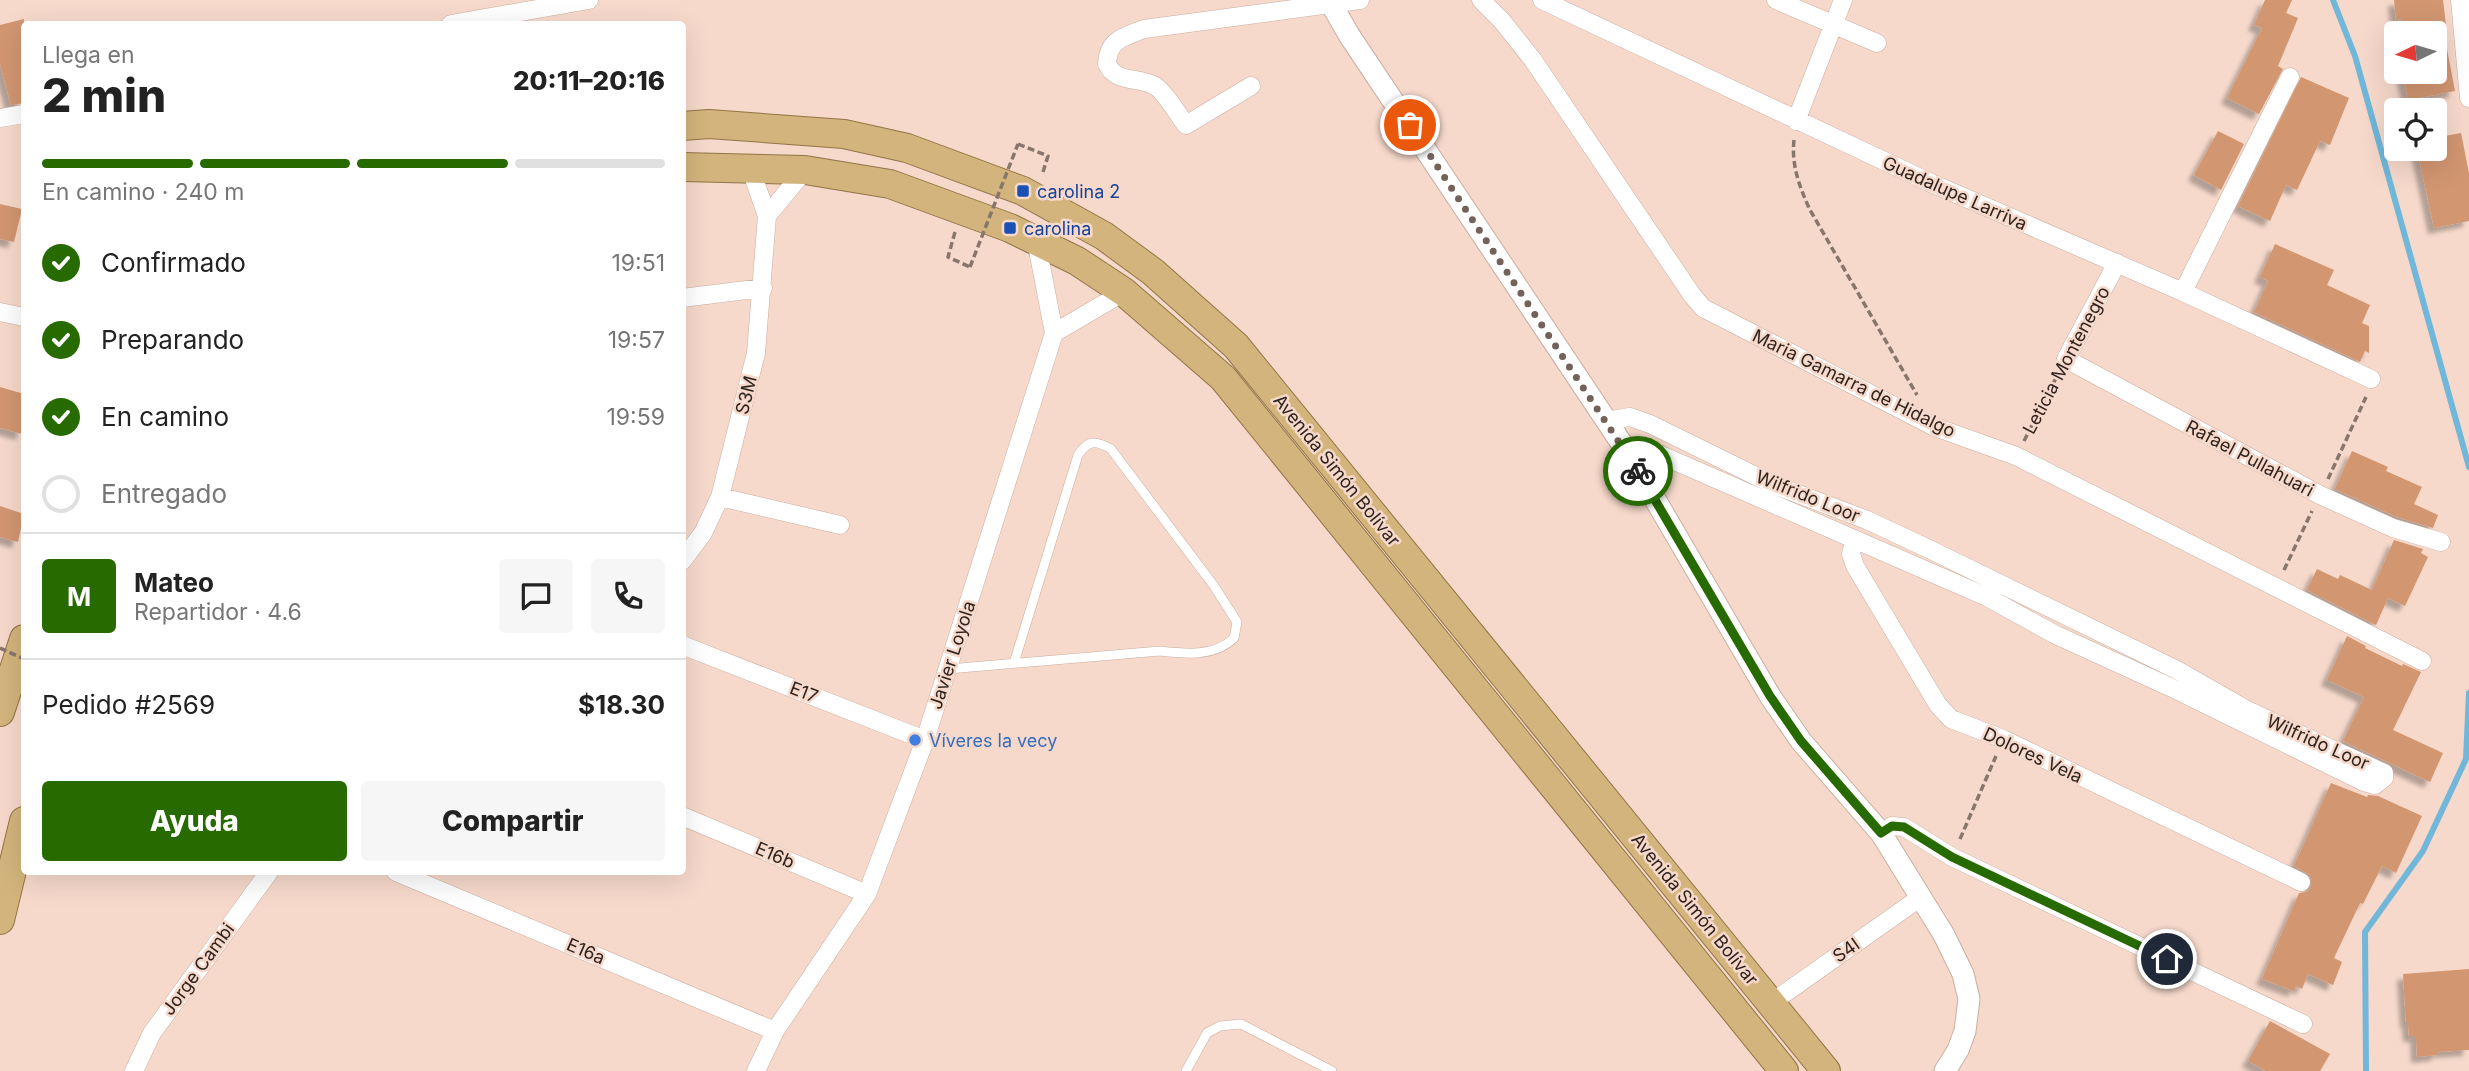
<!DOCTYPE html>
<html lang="es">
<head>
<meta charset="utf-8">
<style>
  :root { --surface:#fff; --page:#f6f6f6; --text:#222; --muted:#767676; --line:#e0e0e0; --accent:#276a00 }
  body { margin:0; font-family:Inter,sans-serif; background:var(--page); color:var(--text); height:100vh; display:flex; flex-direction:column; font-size:26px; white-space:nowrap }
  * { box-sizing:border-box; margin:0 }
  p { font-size:23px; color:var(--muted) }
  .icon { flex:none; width:38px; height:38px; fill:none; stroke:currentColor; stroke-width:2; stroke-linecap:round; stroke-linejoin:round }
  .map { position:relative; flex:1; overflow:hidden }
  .details { position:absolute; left:21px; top:21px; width:665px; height:854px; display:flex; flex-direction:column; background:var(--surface); border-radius:7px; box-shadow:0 7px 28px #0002 }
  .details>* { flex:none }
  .needle { width:46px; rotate:265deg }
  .controls { position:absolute; left:2384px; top:21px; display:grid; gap:14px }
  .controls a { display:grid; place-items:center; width:63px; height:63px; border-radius:7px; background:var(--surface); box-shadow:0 7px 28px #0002; font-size:35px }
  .pin { position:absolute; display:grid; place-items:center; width:60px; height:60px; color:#fff; margin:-30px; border:4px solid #fff; border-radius:50%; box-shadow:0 2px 7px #0007 }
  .courier { position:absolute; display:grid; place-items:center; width:70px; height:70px; margin:-35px; border:5px solid #276a00; border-radius:50%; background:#fff; color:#222; box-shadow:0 2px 9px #0007 }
  .overview em { font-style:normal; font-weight:800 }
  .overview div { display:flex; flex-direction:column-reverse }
  .overview { display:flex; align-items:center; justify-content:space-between; height:119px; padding:0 21px }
  h1 { font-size:46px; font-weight:800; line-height:52px }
  .bar { display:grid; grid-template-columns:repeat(4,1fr); gap:10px 7px; align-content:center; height:84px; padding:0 21px }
  .bar i { height:9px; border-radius:5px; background:var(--line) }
  .bar .current { background:var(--accent) }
  .bar p { grid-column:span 4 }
  .line { display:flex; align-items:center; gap:18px; padding:0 21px; border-top:2px solid var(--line) }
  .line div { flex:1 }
  .round { display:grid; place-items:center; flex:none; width:74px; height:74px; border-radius:7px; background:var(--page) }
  ol { padding:0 21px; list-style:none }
  li { display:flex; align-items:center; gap:21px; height:77px }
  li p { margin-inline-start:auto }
  li .icon { padding:7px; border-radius:50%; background:var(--accent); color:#fff; stroke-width:4 }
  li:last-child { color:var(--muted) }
  li i { width:38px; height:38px; border:4px solid var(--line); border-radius:50% }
  .button { display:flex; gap:14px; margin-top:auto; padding:14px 21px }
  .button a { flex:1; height:80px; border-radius:7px; background:var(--accent); color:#fff; font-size:28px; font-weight:800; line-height:80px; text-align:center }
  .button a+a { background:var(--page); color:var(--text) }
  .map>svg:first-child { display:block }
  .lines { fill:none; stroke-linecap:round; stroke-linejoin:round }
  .stream { stroke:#70b7da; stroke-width:6 }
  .building { fill:#d29671; filter:url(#shadow) }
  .service-casing { stroke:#caaea1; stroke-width:10 }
  .minor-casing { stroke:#caaea1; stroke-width:19 }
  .tertiary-casing { stroke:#caaea1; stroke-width:23 }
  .trunk-casing { stroke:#927546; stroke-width:30 }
  .path { stroke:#88756c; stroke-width:3.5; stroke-dasharray:7 3.5; stroke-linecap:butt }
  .service { stroke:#fff; stroke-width:9 }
  .minor { stroke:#fff; stroke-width:18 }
  .tertiary { stroke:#fff; stroke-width:21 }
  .trunk { stroke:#d3b47c; stroke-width:28 }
  .path-bridge { stroke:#88756c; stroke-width:3.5; stroke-dasharray:7 3.5; stroke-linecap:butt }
  .done { stroke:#73625a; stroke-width:7; stroke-dasharray:0 12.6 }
  .route { stroke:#276a00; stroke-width:9 }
  .transit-dot { fill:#1a4fb4; stroke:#f6d9cb; stroke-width:2.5 }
  .shop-dot { fill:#3f7fe0; stroke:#f6d9cb; stroke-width:2.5 }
  .labels { text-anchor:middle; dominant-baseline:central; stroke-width:5; stroke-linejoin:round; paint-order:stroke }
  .transit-label { font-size:18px; fill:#164399; stroke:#f6d9cb; text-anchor:start }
  .street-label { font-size:18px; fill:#2d221d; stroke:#f6d9cb }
  .shop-label { font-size:18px; fill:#366cbe; stroke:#f6d9cb; text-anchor:start }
</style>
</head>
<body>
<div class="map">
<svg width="2469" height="1071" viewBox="0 0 2469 1071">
  <defs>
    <filter id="shadow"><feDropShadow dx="-6" dy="6" stdDeviation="2" flood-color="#0004"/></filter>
  </defs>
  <rect width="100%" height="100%" fill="#f6d9cb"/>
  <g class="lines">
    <path class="stream" d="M2333,0L2355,56L2469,467
      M2366,1071L2365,932L2423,851L2466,759L2469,693"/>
  </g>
  <path class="building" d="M2265,0H2292L2286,13L2298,18L2278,66L2283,69L2259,114L2227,98L2262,28L2254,25Z
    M2394,0H2443L2447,33H2444L2455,91L2408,100L2402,72H2434V33H2402L2401,19L2396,20Z
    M24,19V103L11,105L0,64V25Z
    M2301,77L2349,98L2330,145L2320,141L2297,190L2286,185L2270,221L2238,206Z
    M2218,131L2244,144L2221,190L2194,175Z
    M2461,133L2469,173V221L2434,228L2417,149H2434V138Z
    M0,204L22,209L14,242L0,239Z
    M2275,244L2334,270L2327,285L2370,305L2362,323L2369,326V353L2365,351L2360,362L2254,312L2268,281L2260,277Z
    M0,387L24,394V425L22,434L0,428Z
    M2352,451L2388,467L2386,471L2422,487L2414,504L2438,515L2433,528L2397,517L2335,489Z
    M0,506L24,514L18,542L0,537Z
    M2394,540L2423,549L2421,553L2428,557L2405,606L2388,598L2376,625L2307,590L2317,569L2338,579L2340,575L2372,590Z
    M2347,636L2366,646L2365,648L2402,666L2403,664L2421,672L2393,730L2443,753L2430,782L2343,741L2364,697L2327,680Z
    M2331,783L2367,797L2368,795L2378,796L2422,816L2396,873L2382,866L2363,904L2360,903L2334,958L2342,962L2333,985L2308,974L2302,989L2296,986L2294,991L2262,979L2299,893L2307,892L2311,886L2310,875L2294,866Z
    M2469,969V1050L2437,1052V1055L2417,1057L2416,1036H2409L2408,1022H2406L2403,974Z
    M2270,1021L2330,1054L2320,1071H2266L2248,1061Z"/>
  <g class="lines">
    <defs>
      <path id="service" d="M948,669L1160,651C1186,654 1214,657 1234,638L1237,622L1214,586L1111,449C1095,440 1088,440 1078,455L1014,663
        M1186,1071L1207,1033L1220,1026L1241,1024L1332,1071"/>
      <path id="minor" d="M1481,0L1502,21L1533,60L1692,295L1703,308L1935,427L2016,456L2422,661
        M1542,0L1931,183L2183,292L2371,379
        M1776,0L1877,43
        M2460,0L2469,98
        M451,24L589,0
        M1251,86L1186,125C1179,116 1164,91 1155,86C1139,76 1116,84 1107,64C1108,39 1124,37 1144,29L1360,0
        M0,118L24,114
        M1796,121L1843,0
        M767,216L805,170
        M2117,263L2066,359L2320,495L2393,528L2441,542
        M2183,292L2290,77
        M682,298L763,288
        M0,312L24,317
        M1054,333L1124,292
        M1606,421L1630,417L1650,424L1772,484L1867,520L1931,550L2177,670L2247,710L2384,773V778L2375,785L2364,782L2170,687L2054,634L1987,597L1654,452L1641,450L1628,453
        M720,497L840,525
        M1854,541L1851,554L1855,566L1938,705L1951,719L2003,739L2301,882
        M682,561L703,533L720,497L756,353L767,216L750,167
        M682,645L925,740
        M682,816L867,894
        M1881,833L1892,826L1904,827L1952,857L2303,1024
        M396,872L775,1031
        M1771,1003L1921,897
        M134,1071L152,1033L269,872
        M756,1071L775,1031L867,894L925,740L1054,333L1036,240"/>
      <path id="tertiary" d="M1329,0L1349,35L1628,453L1770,696L1801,741L1881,833L1944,935L1963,974L1969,999L1965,1031L1958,1050L1945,1071"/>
      <path id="trunk" d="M682,126L709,124L844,134L907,148L1023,191L1104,236L1153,272L1236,346L1826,1071
        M682,167L805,170L890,184L1010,228L1077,261L1124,292L1223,378L1784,1071
        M0,712L24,639
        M0,920L24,821"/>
    </defs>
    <use href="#service" class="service-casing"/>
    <use href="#minor" class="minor-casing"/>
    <use href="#tertiary" class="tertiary-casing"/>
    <use href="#trunk" class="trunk-casing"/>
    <path class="path" d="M1794,140C1791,165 1800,188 1810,210L1917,395
      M1018,144L1048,156L1042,175
      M955,232L948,257L970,267
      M2024,441L2057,376
      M2328,479L2366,397
      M2284,570L2312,511
      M1960,839L1996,756"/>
    <use href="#service" class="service"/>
    <use href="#minor" class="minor"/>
    <use href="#tertiary" class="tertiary"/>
    <use href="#trunk" class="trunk"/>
    <path class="path-bridge" d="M970,267L1018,144
      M0,648L24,659"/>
  </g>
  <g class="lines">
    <path class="done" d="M1410,125L1638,471"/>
    <path class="route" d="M1638,471L1770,696L1801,741L1881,833L1892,826L1904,827L1952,857L2167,959"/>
  </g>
  <g class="transit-dot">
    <rect x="1016" y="184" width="14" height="14" rx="3.5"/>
    <rect x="1003" y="221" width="14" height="14" rx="3.5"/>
  </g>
  <circle class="shop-dot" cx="915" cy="740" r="7"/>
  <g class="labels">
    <g class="transit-label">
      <text x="1037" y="191">carolina 2</text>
      <text x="1024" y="228">carolina</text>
    </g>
    <g class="street-label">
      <text transform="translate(1955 193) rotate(24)">Guadalupe Larriva</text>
      <text transform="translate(2066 360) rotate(-62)">Leticia Montenegro</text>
      <text transform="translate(1854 383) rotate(26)">Maria Gamarra de Hidalgo</text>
      <text transform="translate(746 395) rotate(-76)">S3M</text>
      <text transform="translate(2250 458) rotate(28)">Rafael Pullahuari</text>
      <text transform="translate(1337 470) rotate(51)">Avenida Simón Bolívar</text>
      <text transform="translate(1808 496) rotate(22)">Wilfrido Loor</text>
      <text transform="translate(952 655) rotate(-72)">Javier Loyola</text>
      <text transform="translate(804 692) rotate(21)">E17</text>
      <text transform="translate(2318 742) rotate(24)">Wilfrido Loor</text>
      <text transform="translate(2033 755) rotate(25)">Dolores Vela</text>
      <text transform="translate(775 855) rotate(23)">E16b</text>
      <text transform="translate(1695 909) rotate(51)">Avenida Simón Bolívar</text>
      <text transform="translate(1846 950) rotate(-35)">S4I</text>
      <text transform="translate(586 951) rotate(23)">E16a</text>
      <text transform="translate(198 969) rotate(-54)">Jorge Cambi</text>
    </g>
    <g class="shop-label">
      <text x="929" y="740">Víveres la vecy</text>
    </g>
  </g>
</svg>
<div class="controls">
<a><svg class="needle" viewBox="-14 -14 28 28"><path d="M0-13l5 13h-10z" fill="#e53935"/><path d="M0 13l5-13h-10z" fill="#767676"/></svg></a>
<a><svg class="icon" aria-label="locate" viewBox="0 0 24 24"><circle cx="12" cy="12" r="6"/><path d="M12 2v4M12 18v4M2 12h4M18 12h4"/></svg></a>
</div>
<div class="pin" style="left:1410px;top:125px;background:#ea580c"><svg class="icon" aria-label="bag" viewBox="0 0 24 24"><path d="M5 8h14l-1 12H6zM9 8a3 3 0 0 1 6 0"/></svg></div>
<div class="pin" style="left:2167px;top:959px;background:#1f2937"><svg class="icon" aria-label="home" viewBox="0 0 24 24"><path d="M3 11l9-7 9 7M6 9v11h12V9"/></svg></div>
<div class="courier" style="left:1638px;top:471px"><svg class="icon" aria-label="bike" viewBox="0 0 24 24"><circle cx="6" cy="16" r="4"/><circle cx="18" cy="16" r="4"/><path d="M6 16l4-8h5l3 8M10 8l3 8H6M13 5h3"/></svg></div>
<section class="details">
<div class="overview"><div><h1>2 min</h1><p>Llega en</p></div><em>20:11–20:16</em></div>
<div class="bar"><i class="current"></i><i class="current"></i><i class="current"></i><i></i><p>En camino · 240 m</p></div>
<ol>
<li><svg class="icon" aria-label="check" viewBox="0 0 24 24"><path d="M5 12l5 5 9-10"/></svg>Confirmado<p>19:51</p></li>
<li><svg class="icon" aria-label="check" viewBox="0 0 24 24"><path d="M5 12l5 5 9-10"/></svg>Preparando<p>19:57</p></li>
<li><svg class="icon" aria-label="check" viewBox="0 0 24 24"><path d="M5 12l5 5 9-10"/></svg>En camino<p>19:59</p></li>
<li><i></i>Entregado</li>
</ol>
<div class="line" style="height:126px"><b class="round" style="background:var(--accent);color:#fff">M</b><div><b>Mateo</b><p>Repartidor · 4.6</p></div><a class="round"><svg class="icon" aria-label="chat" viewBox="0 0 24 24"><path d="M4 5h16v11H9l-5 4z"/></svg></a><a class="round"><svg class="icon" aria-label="phone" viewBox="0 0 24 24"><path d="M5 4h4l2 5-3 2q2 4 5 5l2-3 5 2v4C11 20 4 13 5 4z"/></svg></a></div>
<div class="line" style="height:91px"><div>Pedido #2569</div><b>$18.30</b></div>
<div class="button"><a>Ayuda</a><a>Compartir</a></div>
</section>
</div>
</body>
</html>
